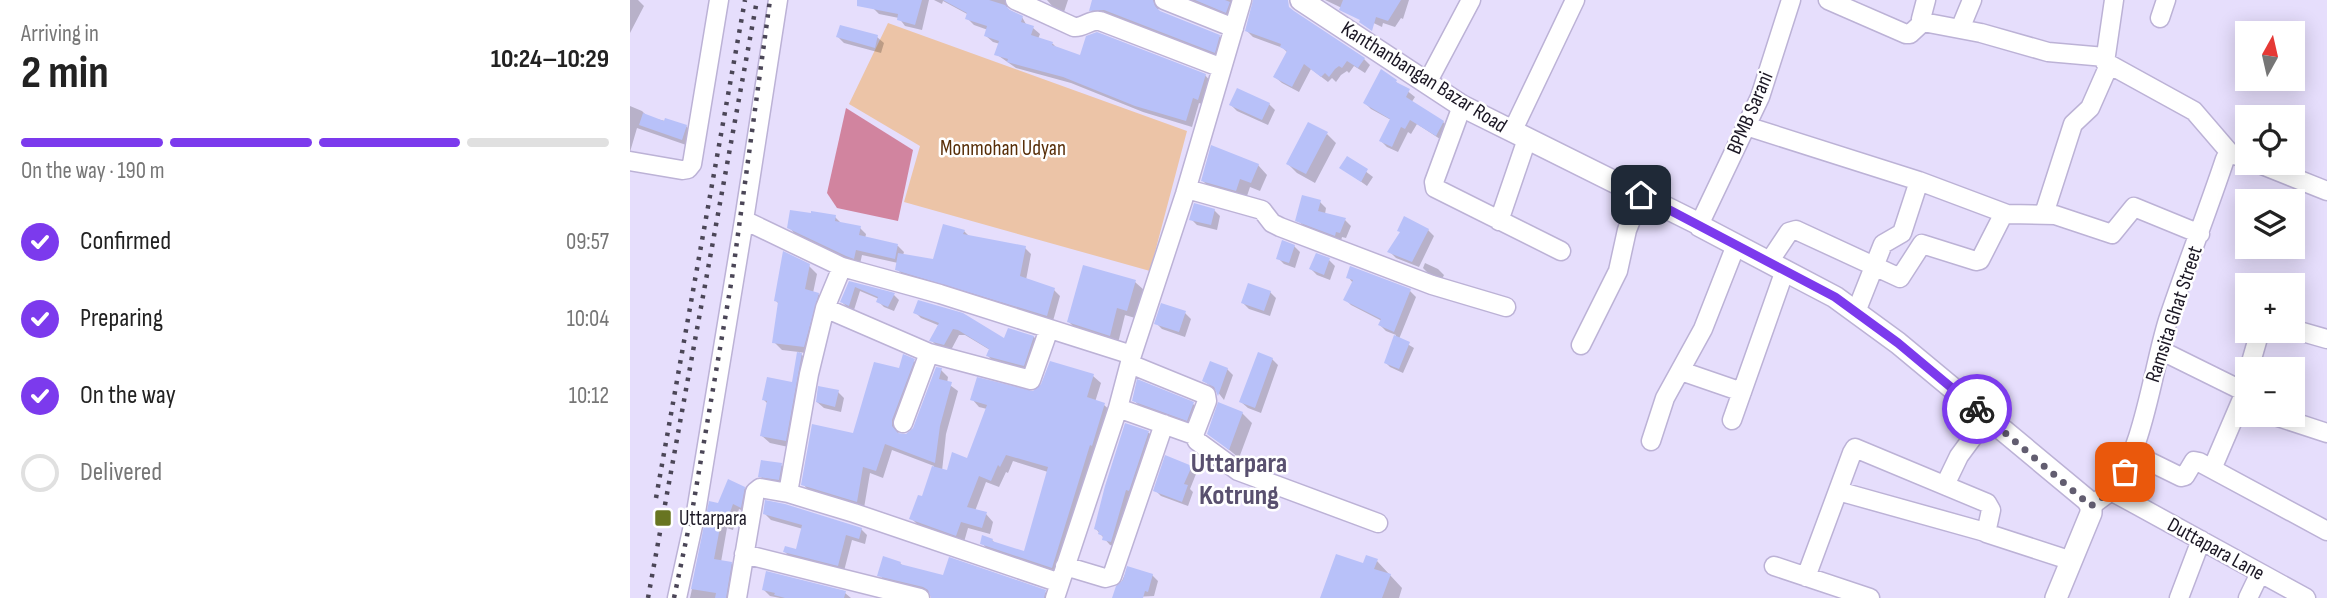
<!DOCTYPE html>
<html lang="en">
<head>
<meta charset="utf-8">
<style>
  :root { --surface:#fff; --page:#f6f6f6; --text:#222; --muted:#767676; --line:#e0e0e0; --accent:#7c3aed }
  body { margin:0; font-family:"Sofia Sans Condensed",sans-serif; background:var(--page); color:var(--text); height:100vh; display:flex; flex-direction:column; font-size:26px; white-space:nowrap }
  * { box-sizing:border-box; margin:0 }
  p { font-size:23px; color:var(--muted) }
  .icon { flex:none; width:38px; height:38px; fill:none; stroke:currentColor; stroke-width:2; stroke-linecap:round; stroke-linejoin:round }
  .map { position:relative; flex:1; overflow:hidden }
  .details { display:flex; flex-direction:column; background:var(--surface); width:630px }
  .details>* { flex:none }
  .needle { width:46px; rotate:8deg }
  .buttons { position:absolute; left:1605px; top:21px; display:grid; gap:14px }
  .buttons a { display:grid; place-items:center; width:70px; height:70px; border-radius:0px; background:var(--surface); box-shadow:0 4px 18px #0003; font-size:35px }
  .pin { position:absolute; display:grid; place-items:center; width:60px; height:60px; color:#fff; margin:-30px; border-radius:14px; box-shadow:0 4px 10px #0006 }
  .courier { position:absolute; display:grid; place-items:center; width:70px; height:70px; margin:-35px; border:5px solid #7c3aed; border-radius:50%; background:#fff; color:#222; box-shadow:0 2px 9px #0007 }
  .headline em { font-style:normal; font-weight:700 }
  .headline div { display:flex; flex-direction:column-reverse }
  .headline { display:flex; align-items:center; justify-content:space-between; height:119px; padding:0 21px }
  h1 { font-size:46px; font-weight:700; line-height:52px }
  .bar { display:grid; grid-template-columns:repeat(4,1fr); gap:10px 7px; align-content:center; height:84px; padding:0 21px }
  .bar i { height:9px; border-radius:5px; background:var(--line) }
  .bar .on { background:var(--accent) }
  .bar p { grid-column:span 4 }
  ol { padding:0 21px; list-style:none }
  li { display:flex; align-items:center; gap:21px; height:77px }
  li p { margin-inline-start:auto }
  li .icon { padding:7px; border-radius:50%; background:var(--accent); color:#fff; stroke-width:4 }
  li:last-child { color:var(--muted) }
  li i { width:38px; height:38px; border:4px solid var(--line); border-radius:50% }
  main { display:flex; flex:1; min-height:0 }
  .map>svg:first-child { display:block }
  .green { fill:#ecc4a7 }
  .water { fill:#d1849f }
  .shadow { fill:#0003 }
  .building { fill:#b8c1f9 }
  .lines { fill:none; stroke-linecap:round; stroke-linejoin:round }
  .minor-casing { stroke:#bcb2d6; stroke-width:21 }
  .tertiary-casing { stroke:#bcb2d6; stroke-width:24 }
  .minor { stroke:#fff; stroke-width:18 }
  .tertiary { stroke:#fff; stroke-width:21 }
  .rail { stroke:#4b4657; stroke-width:4.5; stroke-dasharray:3.5 7; stroke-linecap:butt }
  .done { stroke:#625d70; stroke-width:7; stroke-dasharray:0 12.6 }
  .route { stroke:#7c3aed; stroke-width:9 }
  .poi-dot { fill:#687521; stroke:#fff; stroke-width:2.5 }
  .labels { text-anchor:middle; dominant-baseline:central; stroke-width:5; stroke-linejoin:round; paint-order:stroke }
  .street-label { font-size:21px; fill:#1b1724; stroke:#fff }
  .park-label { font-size:21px; fill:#582e08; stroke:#fff }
  .poi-label { font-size:21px; fill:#1b1724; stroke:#fff; text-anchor:start }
  .district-label { font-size:28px; font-weight:bold; fill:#59506f; stroke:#fff }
</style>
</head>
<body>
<main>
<section class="details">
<div class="headline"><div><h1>2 min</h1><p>Arriving in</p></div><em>10:24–10:29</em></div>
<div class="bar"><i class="on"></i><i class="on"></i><i class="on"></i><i></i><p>On the way · 190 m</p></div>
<ol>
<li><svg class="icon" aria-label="check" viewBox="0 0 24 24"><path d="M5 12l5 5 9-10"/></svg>Confirmed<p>09:57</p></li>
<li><svg class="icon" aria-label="check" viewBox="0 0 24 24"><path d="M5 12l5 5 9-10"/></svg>Preparing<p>10:04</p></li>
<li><svg class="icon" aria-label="check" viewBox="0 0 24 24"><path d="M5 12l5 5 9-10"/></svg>On the way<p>10:12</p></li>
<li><i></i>Delivered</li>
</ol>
</section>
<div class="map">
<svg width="1697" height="598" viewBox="0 0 1697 598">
  <rect width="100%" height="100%" fill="#e6defc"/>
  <path class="green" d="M258,23L557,131L520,271L274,202L290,146L219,104Z"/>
  <path class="water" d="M216,108L283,150L268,221L207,208L197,193Z"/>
  <path class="shadow" d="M0,0H8L14,6L0,33Z
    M244,0H299L292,30L275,26L269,18L249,14L243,8Z
    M304,0H380L376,9L392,17L397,26L403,28L410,34L408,39L423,44L428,49L451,58L575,75L581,82L574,105L569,103L562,127L513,112L441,83L386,68L366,54L370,44L363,42L356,36L358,30L344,25L337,18L339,15L313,1L312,4Z
    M417,0H438L434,12L423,7Z
    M464,0H531L528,10L530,13L589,36L595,42L591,58L482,16H467L461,10Z
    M558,0H609L603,18Z
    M624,0H642L734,59L740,65L735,73L724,66L719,73L717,71L711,75L706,82L702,78L698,82L681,69L669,92L652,83L645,77L658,53L653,48L623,37L617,31Z
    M695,0H779L773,19L771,18L765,27L753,23L752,27Z
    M208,37H247L254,43L251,53L214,43Z
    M766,82L785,97L781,103L813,122L819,128L813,141L787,124L781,134L778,132L768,152L757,147L751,141L761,120L741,109L735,103Z
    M639,104L645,110L638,125L607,111L601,105Z
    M0,106L12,111L18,117L56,126L63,134L59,146L7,128L0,152Z
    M697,134L706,143L685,183L667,173L658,164Z
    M718,158L743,177L737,186L712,168Z
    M628,165L637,175L630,191L620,187L616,199L582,190L573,181Z
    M690,202L696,208L695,214L715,220L721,226L716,238L712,237L711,241L674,226L667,220Z
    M584,210L590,216L587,230L567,225L561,219Z
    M205,217L212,224L230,228L236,234L235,239L268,246L274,252L273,255L305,261L334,231L340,237L395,248L401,254L396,280L424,290L430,296L423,321L273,275L267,269L268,263L232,255L230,264L224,262L165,234L159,227Z
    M775,219L798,230L804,236L789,267L766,258L760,252L772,232Z
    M664,246L670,252L665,268L654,264L648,258Z
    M699,260L705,266L700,280L687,275L681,269Z
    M795,263L808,269L814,275L812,279L799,274L793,268Z
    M179,266L187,274L183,293L188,294L196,302L181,354L169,352L179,362L163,448L140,443L132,436L138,404L134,400L163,384L169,352L152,350L144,342L149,304L145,300Z
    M454,267L505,282L514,290L505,318L495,315L488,343L447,330L439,322Z
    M718,277L780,291L786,297L769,339L784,348L773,373L760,367L756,363L766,335L756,331L750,325L752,321L721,305L715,299L723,283Z
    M220,283L264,295L269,300L264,311L254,307L248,301L249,299L230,291L224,310L217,307L212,302Z
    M640,292L646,298L640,316L619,309L613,303Z
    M285,312L374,341L379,330L404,337L410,344L400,371L364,362L358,356L360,350L335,335H329L321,350L307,346L301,340L310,326L291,318Z
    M555,313L561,319L555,337L532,329L526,323Z
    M642,359L648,365L631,413L618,408L611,402Z
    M284,361L291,368L268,434L276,436L285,428L311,370L318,377L317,383L328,391L316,434L312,471L318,472L338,460L357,409L349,407L342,399L405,393L463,376L471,383L465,402L474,405L482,412L429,575L359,551L352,543L362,540L366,544L395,553L418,472L383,461L378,473L376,472L369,487L356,482L345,511L356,514L363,522L360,534L338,528L334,542L289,526L282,519L293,498L304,466L262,450L253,478L240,473L234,508L180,492L173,484L224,435L270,370Z
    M597,369L603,375L594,400L587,391L574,381Z
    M509,382L563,404L573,413L567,429L513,410L504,400Z
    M208,392L214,398L211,412L194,408L187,402Z
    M612,413L622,423L609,458L579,433Z
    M496,425L519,433L525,439L487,547L480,545L466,529Z
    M151,465L157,471L154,485L136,482L130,476Z
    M561,468L566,474L560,489L563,492L558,506L531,496L525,490Z
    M114,488L121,495L117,513L109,509L103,530L97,528L91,562L101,563L107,570L103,598H60L81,503L89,505Z
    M135,514L231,529L237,535L235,544L222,540L214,571L161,558L155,552H167L173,529L141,520Z
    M747,561L772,588L769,598H692L734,566Z
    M270,563L274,567L314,577L415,592L421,598H304L301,593L256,581L249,575Z
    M498,568L522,575L528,581L524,596L484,598Z
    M134,590L215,593L221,598H150L140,596Z"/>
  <path class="building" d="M227,0H292L285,25L267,20L268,14L227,6Z
    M313,0H359L375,5L380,10L393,16L391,22L404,26L401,35L423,42L422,45L450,55L456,36L467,32L576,74L568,100L563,98L556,121L505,106L433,77L377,62L378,59L364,55L369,41L354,36L357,26L335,19L337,13Z
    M462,0H523L525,6L530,11L590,35L585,53L474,10L459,11Z
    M565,0H595L600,2L596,13Z
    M623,0H658L659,7L664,11L735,58L728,68L717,61L712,68L709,66L705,69L699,77L695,73L691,77L674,64L662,87L643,77L657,51L650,47L651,44L615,31Z
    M713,0H771L758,21L746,17L742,31L729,22L730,20L709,10Z
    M210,25L248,35L245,48L206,37Z
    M751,69L767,80L766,82L780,89L776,97L814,121L806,136L780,120L775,129L771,127L762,147L749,141L760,119L733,103Z
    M607,88L640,103L632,120L599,105Z
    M13,113L34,121L35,118L57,125L52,140L9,125Z
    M678,122L698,132L676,174L656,164Z
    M581,145L629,164L621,183L610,179L606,191L571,181Z
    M717,156L738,169L731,182L709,168Z
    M672,195L691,200L688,211L716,218L710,233L706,232L705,236L665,221Z
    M564,203L585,209L581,225L559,220Z
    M160,210L181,213V211L206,215L205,221L231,226L229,235L268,244L265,259L226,250L224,259L216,256L157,228Z
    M774,216L799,229L782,262L757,252L770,232L767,231Z
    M313,224L335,230L333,234L396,246L390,276L425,288L417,316L265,270L268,253L303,259Z
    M652,240L665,245L659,263L646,259Z
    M153,251L180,264L175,289L189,293L174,347L142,343L148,302L144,301Z
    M686,253L700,258L694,275L679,269Z
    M453,265L506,280L497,311L487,308L480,336L437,322Z
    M720,266L781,289L764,332L748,325L751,319L713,300L723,280L716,278Z
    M219,281L265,293L258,307L246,302L248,297L225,287L219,306L210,302Z
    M618,283L641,291L634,311L611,303Z
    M288,300L333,313L374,338L378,328L404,336L394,366L356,356L359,349L328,330L323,329L314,345L299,341L309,323L283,313Z
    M531,303L556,311L549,332L524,324Z
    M764,335L780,342L769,369L754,363Z
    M167,352L172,353L156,441L130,436L137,401L132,400L137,377L162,382Z
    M628,352L643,358L625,408L609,402Z
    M273,354L285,359L262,420V426L268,433L276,434L283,428L306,367L312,368L309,379L322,382L310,426L305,463L255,444L246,471L233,467L227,502L171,485L182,424L223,433L244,362L269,368Z
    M420,361L464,374L457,397L475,403L462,446L460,445L422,568L350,544L352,535L363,539L362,541L394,551L418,467L376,455L370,467L368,465L361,481L349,476L337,507L357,512L352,528L331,522L326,536L279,519L288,495L292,496L302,466L317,470L322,452L337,458L357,405L340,400L347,377L403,391L411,384Z
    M580,361L598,368L588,396L584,387L572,381Z
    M507,379L564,402L557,421L502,401Z
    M188,386L209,390L205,407L186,402Z
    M588,402L613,412L599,450L577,434Z
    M495,423L519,431L499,491L496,490L481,542L472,540L473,536L468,534L469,531L464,529L475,486Z
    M535,455L562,466L554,484L558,485L552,502L523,491Z
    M131,460L152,463L149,480L128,477Z
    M98,479L115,487L111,508L103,504L96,524L91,522L84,559L102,562L96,598H85L86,593L61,589L79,501L88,503Z
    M135,500L155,504L232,528L229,539L216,535L208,566L153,552L155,546L166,549L172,525L133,514Z
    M706,554L733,563L736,555L748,559L744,569L761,574L752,598H690Z
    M253,556L271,562L270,564L313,575L319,557L416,590L414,598H301L298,590L293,587L247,576Z
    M497,566L523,574L518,592L515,591L513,598H482L486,586L493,580Z
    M136,571L216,591L214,598H155L144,595L145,593L132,590Z"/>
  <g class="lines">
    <defs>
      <path id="minor" d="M148,0L114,220L212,267L310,294L502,355
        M385,0L444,27C454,28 460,19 470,21L592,68
        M534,0L604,28
        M1198,0L1276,34H1280L1293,22
        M1296,0L1291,19L1293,22L1351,33L1418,52L1475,57
        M1484,0L1475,62L1564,111L1601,154
        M1530,18L1536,0
        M1330,29L1342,0
        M797,83L841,0
        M832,106L804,182L805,188L931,251
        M1116,126L1289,181L1377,214L1425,215L1482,234L1504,207L1570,234
        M882,132L945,0
        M0,161L52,170L58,169L62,164L89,0
        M1627,163L1697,191
        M557,189L632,210L642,223L650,227L802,285L876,307
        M1414,214L1443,124L1460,108L1479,65
        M869,221L897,139
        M1070,223L1130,97L1161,0
        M1139,262L1159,232L1166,230L1270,278L1292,244L1346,261L1350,260L1374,213
        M195,308L299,353L401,380L419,329
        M1226,312L1253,244L1272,233L1289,181
        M1662,329L1697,339
        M951,345L988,271L997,230L1011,195
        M1530,350L1617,393
        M500,364L576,395L577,401L564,435L567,441L608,471L748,523
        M1619,369L1630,331
        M1051,371L1112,392
        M488,408L564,435
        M1642,415L1697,433
        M1102,420L1155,270
        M273,423L299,353
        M1021,441L1035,398L1073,329L1106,245
        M1502,453L1551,477L1555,476L1564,461L1569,462L1697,531
        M1582,469L1615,392L1614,385L1617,374
        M1315,485L1329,456L1357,418
        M1208,491L1355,532
        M1481,491C1514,451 1522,371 1538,320C1556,266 1577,213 1595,159L1601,154L1617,159
        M158,493L179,374L195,308L212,267
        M1461,506L1481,491L1676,598
        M114,554L290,598
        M435,566L475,578L482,576L534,424
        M1144,566L1240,598
        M1176,577L1222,453L1225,448L1357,503L1361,510L1356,533L1442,561
        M47,598L66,512L114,220
        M107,598L125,492L130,488L158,493L224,513L430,583
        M425,598L488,408L502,355L555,194L612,0
        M1549,598L1571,540
        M1618,598L1630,573"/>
      <path id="tertiary" d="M671,0L832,106L1069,224
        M1070,223V226L1205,297L1268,343L1457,500L1461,506V513L1426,598"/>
    </defs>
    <use href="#minor" class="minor-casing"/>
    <use href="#tertiary" class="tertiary-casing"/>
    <use href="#minor" class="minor"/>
    <use href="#tertiary" class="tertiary"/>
    <path class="rail" d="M26,498L115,0
      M18,598L127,0
      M44,598L62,512L102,278L140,0"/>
  </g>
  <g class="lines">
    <path class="done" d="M1347,409L1461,506L1481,491L1495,472"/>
    <path class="route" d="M1011,195L1205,297L1268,343L1347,409"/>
  </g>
  <rect class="poi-dot" x="24" y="509" width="18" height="18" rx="3.5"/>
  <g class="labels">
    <g class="street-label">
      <text transform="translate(794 77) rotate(32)">Kanthanbangan Bazar Road</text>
      <text transform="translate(1120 113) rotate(-67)">BPMB Sarani</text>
      <text transform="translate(1544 314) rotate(-72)">Ramsita Ghat Street</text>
      <text transform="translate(1586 549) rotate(29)">Duttapara Lane</text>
    </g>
    <g class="park-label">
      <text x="373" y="148">Monmohan Udyan</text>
    </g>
    <g class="poi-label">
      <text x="49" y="518">Uttarpara</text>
    </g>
    <g class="district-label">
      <text x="609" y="463">Uttarpara<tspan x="609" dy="32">Kotrung</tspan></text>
    </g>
  </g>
</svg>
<div class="buttons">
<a><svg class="needle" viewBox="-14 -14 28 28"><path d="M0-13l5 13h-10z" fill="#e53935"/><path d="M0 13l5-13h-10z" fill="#767676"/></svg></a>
<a><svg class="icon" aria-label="locate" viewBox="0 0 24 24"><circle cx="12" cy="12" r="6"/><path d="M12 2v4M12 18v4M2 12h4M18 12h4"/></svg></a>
<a><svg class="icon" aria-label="layers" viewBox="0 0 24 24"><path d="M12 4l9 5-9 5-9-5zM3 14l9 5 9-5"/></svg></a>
<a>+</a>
<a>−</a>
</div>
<div class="pin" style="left:1495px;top:472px;background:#ea580c"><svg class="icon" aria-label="bag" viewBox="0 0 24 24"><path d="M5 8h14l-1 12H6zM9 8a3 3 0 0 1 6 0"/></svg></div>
<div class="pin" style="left:1011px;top:195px;background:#1f2937"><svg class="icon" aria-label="home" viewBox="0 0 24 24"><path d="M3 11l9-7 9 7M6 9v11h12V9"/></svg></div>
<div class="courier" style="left:1347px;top:409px"><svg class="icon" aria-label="bike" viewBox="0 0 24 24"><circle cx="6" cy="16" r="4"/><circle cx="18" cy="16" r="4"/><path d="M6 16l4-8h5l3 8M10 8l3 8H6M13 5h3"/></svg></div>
</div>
</main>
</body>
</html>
